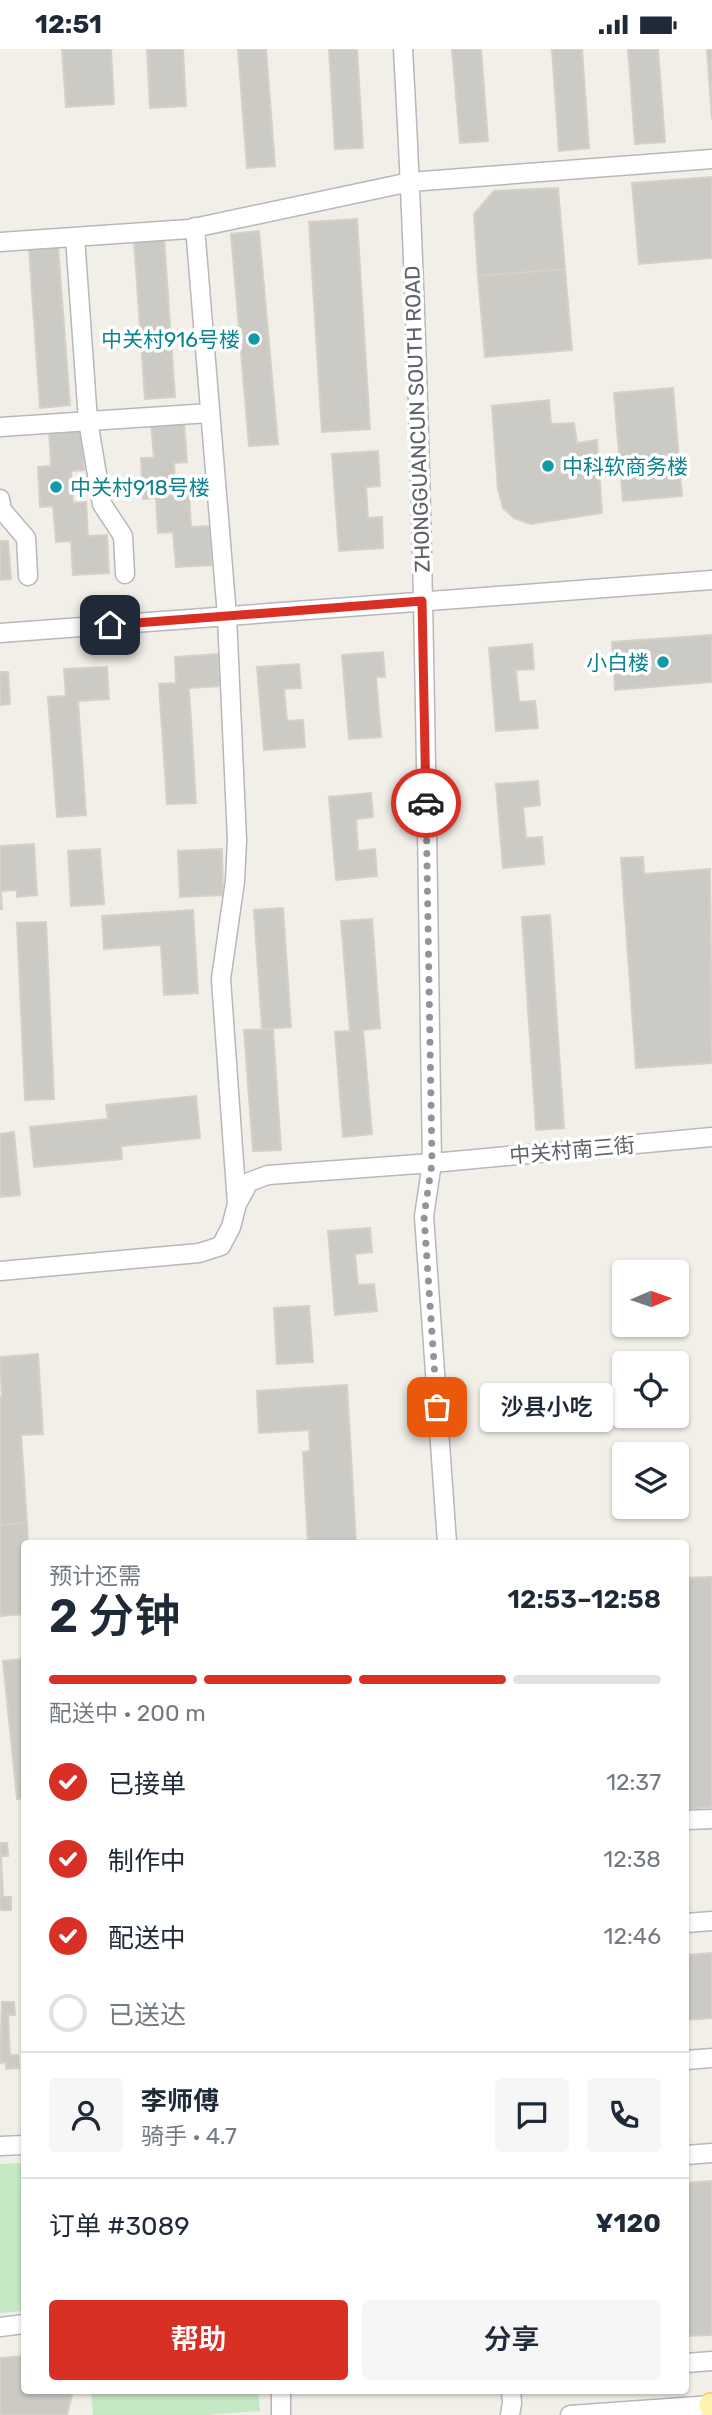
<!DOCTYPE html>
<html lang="zh">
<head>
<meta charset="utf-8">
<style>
  :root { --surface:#fff; --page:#f6f6f7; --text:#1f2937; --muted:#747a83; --line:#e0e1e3; --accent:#d93025 }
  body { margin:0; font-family:Rubik,"Noto Sans SC",sans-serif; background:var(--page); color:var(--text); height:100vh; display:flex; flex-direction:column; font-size:26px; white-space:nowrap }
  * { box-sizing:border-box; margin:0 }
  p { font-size:23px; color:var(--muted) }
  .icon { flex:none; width:38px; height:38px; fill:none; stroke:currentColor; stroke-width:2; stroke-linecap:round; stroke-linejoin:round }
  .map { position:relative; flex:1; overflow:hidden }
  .panel { position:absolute; left:21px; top:1491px; width:668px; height:854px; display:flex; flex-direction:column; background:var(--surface); border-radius:7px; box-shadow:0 2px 5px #0004 }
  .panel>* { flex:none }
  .needle { width:46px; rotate:88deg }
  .fabs { position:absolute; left:612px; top:1211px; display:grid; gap:14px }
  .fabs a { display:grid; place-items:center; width:77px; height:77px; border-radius:7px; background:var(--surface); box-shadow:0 2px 5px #0004; font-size:35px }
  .pin { position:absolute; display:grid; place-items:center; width:60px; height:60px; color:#fff; margin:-30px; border-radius:14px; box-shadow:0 4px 10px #0006 }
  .courier { position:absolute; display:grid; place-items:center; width:70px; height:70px; margin:-35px; border:5px solid #d93025; border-radius:50%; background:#fff; color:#222; box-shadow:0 2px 9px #0007 }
  .bubble { position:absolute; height:49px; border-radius:7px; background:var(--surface); box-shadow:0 2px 5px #0004; font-size:23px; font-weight:600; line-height:49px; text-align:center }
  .summary em { font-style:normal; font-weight:600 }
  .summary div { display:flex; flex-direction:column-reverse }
  .summary { display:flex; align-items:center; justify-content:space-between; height:119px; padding:0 28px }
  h1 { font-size:46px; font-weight:600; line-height:52px }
  .bar { display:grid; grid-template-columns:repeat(4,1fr); gap:10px 7px; align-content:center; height:84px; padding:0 28px }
  .bar i { height:9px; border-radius:5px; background:var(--line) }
  .bar .active { background:var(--accent) }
  .bar p { grid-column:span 4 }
  .line { display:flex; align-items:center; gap:18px; padding:0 28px; border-top:2px solid var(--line) }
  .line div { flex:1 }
  .round { display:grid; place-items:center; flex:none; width:74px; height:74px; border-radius:7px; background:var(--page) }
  ol { padding:0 28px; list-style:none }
  li { display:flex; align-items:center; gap:21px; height:77px }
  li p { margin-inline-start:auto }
  li .icon { padding:7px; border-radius:50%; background:var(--accent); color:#fff; stroke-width:4 }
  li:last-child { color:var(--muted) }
  li i { width:38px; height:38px; border:4px solid var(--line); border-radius:50% }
  .action { display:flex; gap:14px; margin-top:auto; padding:14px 28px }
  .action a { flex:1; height:80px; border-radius:7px; background:var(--accent); color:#fff; font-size:28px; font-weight:600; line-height:80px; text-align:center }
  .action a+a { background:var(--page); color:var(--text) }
  .status { display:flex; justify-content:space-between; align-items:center; height:49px; padding:0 35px; background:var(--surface); direction:ltr }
  .status svg { height:19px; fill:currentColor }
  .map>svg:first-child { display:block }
  .green { fill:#c5e8c5 }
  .building { fill:#cccac5; stroke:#d6d1c6; stroke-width:2 }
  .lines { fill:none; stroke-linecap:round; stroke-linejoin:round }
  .minor-casing { stroke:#b5b8bc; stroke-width:21 }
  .major-casing { stroke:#f2c960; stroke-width:26 }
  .minor { stroke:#fff; stroke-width:18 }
  .major { stroke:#fff2af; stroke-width:23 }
  .done { stroke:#929495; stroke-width:7; stroke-dasharray:0 12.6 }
  .route { stroke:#d93025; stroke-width:9 }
  .culture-dot { fill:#0f9aa8; stroke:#fff; stroke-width:2.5 }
  .labels { text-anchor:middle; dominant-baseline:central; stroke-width:7; stroke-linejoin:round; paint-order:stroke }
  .culture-label { font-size:21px; fill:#0d838f; stroke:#fff; text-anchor:end }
  .street-label { font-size:21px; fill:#5f6368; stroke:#fff }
</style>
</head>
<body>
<div class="status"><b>12:51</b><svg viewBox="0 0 49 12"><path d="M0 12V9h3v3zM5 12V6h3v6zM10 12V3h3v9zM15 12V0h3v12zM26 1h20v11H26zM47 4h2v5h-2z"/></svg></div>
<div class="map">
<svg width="712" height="2366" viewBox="0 0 712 2366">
  <rect width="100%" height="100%" fill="#f1efe8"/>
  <path class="green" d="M24,2114V2262L0,2264V2115Z
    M91,2342H258L260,2362L205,2366H93Z"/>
  <path class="building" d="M62,0H111L114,55L66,58Z
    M147,0H183L186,57L150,59Z
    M238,0H266L275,117L247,119Z
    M329,0H357L363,99L335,100Z
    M452,0H481L488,92L460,94Z
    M552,0H582L589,99L559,102Z
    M628,0H658L665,93L635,95Z
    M707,0H712V70Z
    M712,128V209L639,215L632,134Z
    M558,139L565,220L478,227L474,165L494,142Z
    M357,170L370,380L322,383L309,173Z
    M259,182L278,395L249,397L231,185Z
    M164,189L175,348L145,350L134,191Z
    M58,197L70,356L40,359L29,199Z
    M565,220L572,301L485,308L478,227Z
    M673,339L682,447L623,452L614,344Z
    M549,351L551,375L574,374L577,394L597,391L602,464L531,475L514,469L503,459L498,440L492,357Z
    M184,372L187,413L174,414L176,446L189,445L191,478L210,477L212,516L176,518L173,483L158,484L156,449L143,450L141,409H154L151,374Z
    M82,380L84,421L71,422L73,454L86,453L88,487L107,486L109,524L73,526L71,492L56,493L53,457L40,458L38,418L51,417L49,382Z
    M378,402L380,437L366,438L368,469L382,468L383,499L339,502L332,405Z
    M0,492H8L11,530L0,531Z
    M712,586V633L615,641L612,593Z
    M532,595L534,620L516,621L519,653L535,652L538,679L496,682L489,599Z
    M383,603L385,628H376L381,688L349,690L342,606Z
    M218,605L220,637L189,639L196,754L167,755L159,635L176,634L175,608Z
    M299,615L301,639L284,640L287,672L303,671L305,698L264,701L257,618Z
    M107,618L109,650L78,652L86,766L57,768L48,648L66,647L64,620Z
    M0,623H8L10,655L0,656Z
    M538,732L540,756L523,758L526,789L542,788L544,815L503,819L496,735Z
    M371,744L373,768L356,770L358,802L375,800L377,827L336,831L329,748Z
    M34,795L37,846L17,848V841L1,842L2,860H0V797Z
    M100,800L104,855L71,857L68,802Z
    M222,800L223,846L180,848L178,802Z
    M643,808L644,825L710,820L712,1014L636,1019L621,809Z
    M283,859L291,978L262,980L254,861Z
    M193,861L198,944L164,946L161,896L104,900L102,867Z
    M550,866L564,1079L536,1081L522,868Z
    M372,870L380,979L363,981L372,1085L343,1088L335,983L350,982L341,872Z
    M46,873L54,1050L25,1051L17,874Z
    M273,980L281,1101L253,1102L244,981Z
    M196,1047L200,1089L121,1097L122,1110L34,1118L30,1078L108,1070L106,1056Z
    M14,1083L20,1146L0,1148V1085Z
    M370,1179L372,1203L355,1205L358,1236L374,1235L377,1262L335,1266L328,1182Z
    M309,1257L313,1313L277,1315L274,1259Z
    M38,1305L43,1385L21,1386L27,1474L0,1476V1348H2L0,1308Z
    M347,1336L356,1494H308L303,1403L310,1402L309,1381L259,1384L257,1342Z
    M27,1474L28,1494H24V1565L0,1567V1476Z
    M712,1528V1758L686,1760V1529Z
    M24,1610V1749L17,1750L3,1612Z
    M0,1794H7L8,1807H1L3,1848H11V1861H0Z
    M712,1904V1969L686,1971V1906Z
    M2,1953H14L15,1966H8L10,2006H18L19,2019L6,2020V2013L0,2014Z
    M712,2132V2286L686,2287V2134Z
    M24,2307V2342H73L67,2366H0V2309Z"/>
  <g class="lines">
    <defs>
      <path id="minor" d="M403,0C424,371 426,743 432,1114L424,1167L447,1494
        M195,178L227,567L237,791L235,832L221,930L237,1155
        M75,188L88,372L102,455L123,487L125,525
        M0,193L189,180L410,133L712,110
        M0,378L209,364
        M0,450L2,461L26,489L28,527
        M0,584L712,531
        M0,1222L199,1204L221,1197L231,1178L237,1155L249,1133L268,1126L432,1114L712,1088
        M686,1771L712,1770
        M686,1874L712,1872
        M686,2011L712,2009
        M0,2097L24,2096
        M686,2106L712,2104
        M0,2278L24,2275
        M686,2314L712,2312
        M281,2342V2366
        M510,2366L512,2354L511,2342
        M570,2366L712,2356"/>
      <path id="major" d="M711,2356L712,2357"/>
    </defs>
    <use href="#minor" class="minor-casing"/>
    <use href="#major" class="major-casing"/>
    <use href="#minor" class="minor"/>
    <use href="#major" class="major"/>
  </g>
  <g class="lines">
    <path class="done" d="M426,754L432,1114L424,1167L437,1358"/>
    <path class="route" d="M110,576L422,552L426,754"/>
  </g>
  <g class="culture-dot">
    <circle cx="254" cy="290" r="7"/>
    <circle cx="548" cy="417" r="7"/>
    <circle cx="56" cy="438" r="7"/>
    <circle cx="663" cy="613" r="7"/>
  </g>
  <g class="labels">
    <g class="culture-label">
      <text x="240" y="290">中关村916号楼</text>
      <text x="562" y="417" text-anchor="start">中科软商务楼</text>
      <text x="70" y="438" text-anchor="start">中关村918号楼</text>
      <text x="649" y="613">小白楼</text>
    </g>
    <g class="street-label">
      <text transform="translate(417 370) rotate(-92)">ZHONGGUANCUN SOUTH ROAD</text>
      <text transform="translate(572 1101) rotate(-5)">中关村南三街</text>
    </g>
  </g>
</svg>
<div class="fabs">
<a><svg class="needle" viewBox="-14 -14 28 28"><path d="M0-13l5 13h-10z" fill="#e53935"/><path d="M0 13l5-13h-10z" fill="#747a83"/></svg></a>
<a><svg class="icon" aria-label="locate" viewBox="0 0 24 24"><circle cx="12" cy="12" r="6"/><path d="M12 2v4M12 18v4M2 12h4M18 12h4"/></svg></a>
<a><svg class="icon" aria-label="layers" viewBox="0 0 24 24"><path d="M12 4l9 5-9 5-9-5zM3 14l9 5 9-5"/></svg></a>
</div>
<div class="pin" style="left:437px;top:1358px;background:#ea580c"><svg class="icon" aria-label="bag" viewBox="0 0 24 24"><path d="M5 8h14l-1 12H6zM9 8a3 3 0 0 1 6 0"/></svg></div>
<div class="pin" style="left:110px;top:576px;background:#1f2937"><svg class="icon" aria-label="home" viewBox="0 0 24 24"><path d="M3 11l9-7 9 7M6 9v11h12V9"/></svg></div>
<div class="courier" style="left:426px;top:754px"><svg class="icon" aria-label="car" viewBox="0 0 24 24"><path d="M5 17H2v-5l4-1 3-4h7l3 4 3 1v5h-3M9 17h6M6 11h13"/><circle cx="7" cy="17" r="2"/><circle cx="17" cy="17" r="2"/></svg></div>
<div class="bubble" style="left:480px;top:1334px;width:133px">沙县小吃</div>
<section class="panel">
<div class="summary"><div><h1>2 分钟</h1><p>预计还需</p></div><em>12:53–12:58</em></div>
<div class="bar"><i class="active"></i><i class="active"></i><i class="active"></i><i></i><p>配送中 · 200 m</p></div>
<ol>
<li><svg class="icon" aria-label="check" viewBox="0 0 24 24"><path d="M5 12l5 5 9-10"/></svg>已接单<p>12:37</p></li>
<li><svg class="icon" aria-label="check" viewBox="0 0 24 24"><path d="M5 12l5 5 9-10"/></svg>制作中<p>12:38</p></li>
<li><svg class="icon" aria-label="check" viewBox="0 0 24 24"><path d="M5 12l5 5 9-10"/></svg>配送中<p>12:46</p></li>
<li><i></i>已送达</li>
</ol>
<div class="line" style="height:126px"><a class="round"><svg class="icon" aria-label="person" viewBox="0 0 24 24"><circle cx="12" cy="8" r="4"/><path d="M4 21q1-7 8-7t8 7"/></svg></a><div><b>李师傅</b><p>骑手 · 4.7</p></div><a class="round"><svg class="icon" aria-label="chat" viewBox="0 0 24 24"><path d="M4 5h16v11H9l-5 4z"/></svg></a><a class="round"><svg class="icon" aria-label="phone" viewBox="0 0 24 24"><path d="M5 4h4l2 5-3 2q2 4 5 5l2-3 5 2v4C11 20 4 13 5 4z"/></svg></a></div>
<div class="line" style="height:91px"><div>订单 #3089</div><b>¥120</b></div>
<div class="action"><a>帮助</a><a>分享</a></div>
</section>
</div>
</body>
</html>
